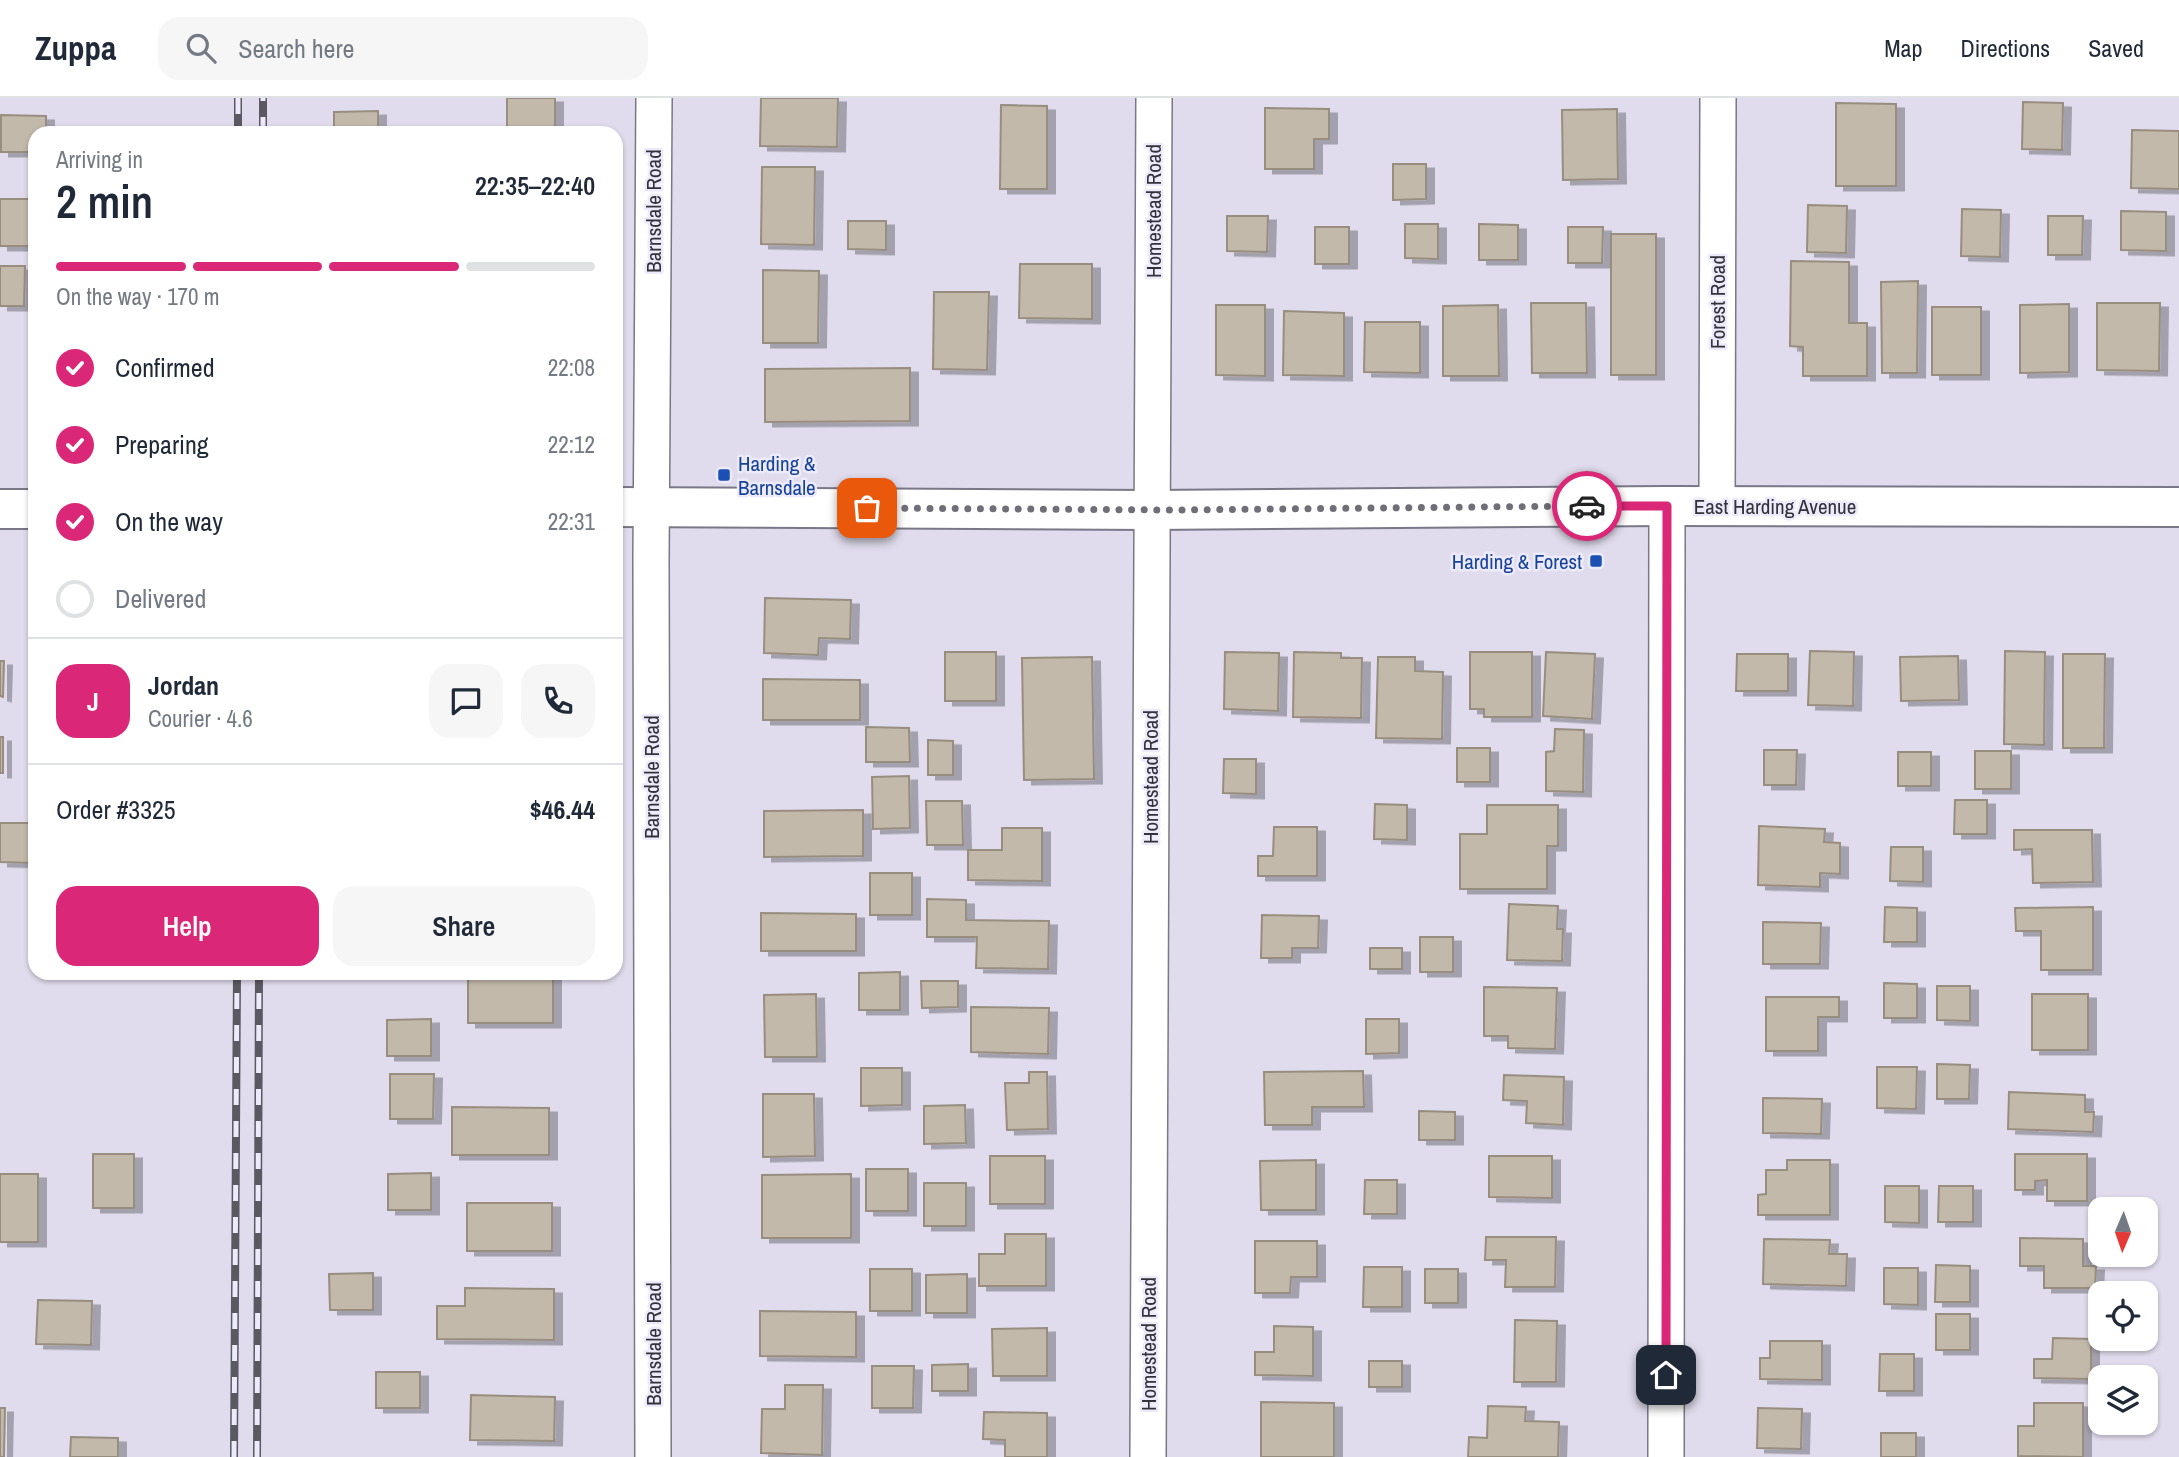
<!DOCTYPE html>
<html lang="en">
<head>
<meta charset="utf-8">
<style>
  :root { --surface:#fff; --page:#f6f6f7; --text:#1f2937; --muted:#747a83; --line:#e0e1e3; --accent:#db2777 }
  body { margin:0; font-family:"Archivo Narrow",sans-serif; background:var(--page); color:var(--text); height:100vh; display:flex; flex-direction:column; font-size:26px; white-space:nowrap }
  * { box-sizing:border-box; margin:0 }
  p { font-size:23px; color:var(--muted) }
  .icon { flex:none; width:38px; height:38px; fill:none; stroke:currentColor; stroke-width:2; stroke-linecap:round; stroke-linejoin:round }
  .map { position:relative; flex:1; overflow:hidden }
  .details { position:absolute; left:28px; top:28px; width:595px; height:854px; display:flex; flex-direction:column; background:var(--surface); border-radius:21px; box-shadow:0 2px 5px #0004 }
  .details>* { flex:none }
  .needle { width:46px; rotate:182deg }
  .controls { position:absolute; left:2088px; top:1099px; display:grid; gap:14px }
  .controls a { display:grid; place-items:center; width:70px; height:70px; border-radius:14px; background:var(--surface); box-shadow:0 2px 5px #0004; font-size:35px }
  .pin { position:absolute; display:grid; place-items:center; width:60px; height:60px; color:#fff; margin:-30px; border-radius:14px; box-shadow:0 4px 10px #0006 }
  .courier { position:absolute; display:grid; place-items:center; width:70px; height:70px; margin:-35px; border:5px solid #db2777; border-radius:50%; background:#fff; color:#222; box-shadow:0 2px 9px #0007 }
  .head em { font-style:normal; font-weight:600 }
  .head div { display:flex; flex-direction:column-reverse }
  .head { display:flex; align-items:center; justify-content:space-between; height:119px; padding:0 28px }
  h1 { font-size:46px; font-weight:600; line-height:52px }
  .bar { display:grid; grid-template-columns:repeat(4,1fr); gap:10px 7px; align-content:center; height:84px; padding:0 28px }
  .bar i { height:9px; border-radius:5px; background:var(--line) }
  .bar .active { background:var(--accent) }
  .bar p { grid-column:span 4 }
  .line { display:flex; align-items:center; gap:18px; padding:0 28px; border-top:2px solid var(--line) }
  .line div { flex:1 }
  .round { display:grid; place-items:center; flex:none; width:74px; height:74px; border-radius:21px; background:var(--page) }
  ol { padding:0 28px; list-style:none }
  li { display:flex; align-items:center; gap:21px; height:77px }
  li p { margin-inline-start:auto }
  li .icon { padding:7px; border-radius:50%; background:var(--accent); color:#fff; stroke-width:4 }
  li:last-child { color:var(--muted) }
  li i { width:38px; height:38px; border:4px solid var(--line); border-radius:50% }
  .button { display:flex; gap:14px; margin-top:auto; padding:14px 28px }
  .button a { flex:1; height:80px; border-radius:21px; background:var(--accent); color:#fff; font-size:28px; font-weight:600; line-height:80px; text-align:center }
  .button a+a { background:var(--page); color:var(--text) }
  header { display:flex; align-items:center; gap:42px; box-sizing:border-box; height:98px; padding:0 35px; background:var(--surface); border-bottom:2px solid var(--line) }
  header strong { font-size:33px }
  nav { display:flex; gap:38px; margin-inline-start:auto; font-size:24px }
  .search { width:490px; height:63px; background:var(--page); display:flex; align-items:center; gap:18px; box-sizing:border-box; padding:0 24px; border-radius:21px; color:var(--muted); font-size:26px }
  .map>svg:first-child { display:block }
  .building { fill:#c3b9aa; stroke:#988e80; stroke-width:2; filter:url(#shadow) }
  .lines { fill:none; stroke-linecap:round; stroke-linejoin:round }
  .minor-casing { stroke:#7a7786; stroke-width:38 }
  .tertiary-casing { stroke:#7a7786; stroke-width:42 }
  .minor { stroke:#fff; stroke-width:35 }
  .tertiary { stroke:#fff; stroke-width:38 }
  .rail-casing { stroke:#5a5861; stroke-width:8 }
  .rail { stroke:#edeafb; stroke-width:5; stroke-dasharray:16; stroke-linecap:butt }
  .done { stroke:#706e77; stroke-width:7; stroke-dasharray:0 12.6 }
  .route { stroke:#db2777; stroke-width:9 }
  .transit-dot { fill:#1a4fb4; stroke:#edeafb; stroke-width:2.5 }
  .labels { text-anchor:middle; dominant-baseline:central; stroke-width:5; stroke-linejoin:round; paint-order:stroke }
  .street-label { font-size:21px; fill:#333238; stroke:#edeafb }
  .transit-label { font-size:21px; fill:#164399; stroke:#edeafb; text-anchor:start }
</style>
</head>
<body>
<header>
<strong>Zuppa</strong>
<div class="search"><svg class="icon" aria-label="search" viewBox="0 0 24 24"><circle cx="10" cy="10" r="6"/><path d="M15 15l6 6"/></svg>Search here</div>
<nav><a>Map</a><a>Directions</a><a>Saved</a></nav>
</header>
<div class="map">
<svg width="2179" height="1359" viewBox="0 0 2179 1359">
  <defs>
    <filter id="shadow"><feDropShadow dx="8" dy="4.5" stdDeviation="0" flood-color="#0004"/></filter>
  </defs>
  <rect width="100%" height="100%" fill="#e0dced"/>
  <path class="building" d="M507,0H555V35H507Z
    M761,0H838L837,49L760,48Z
    M2023,4L2063,5L2062,52L2022,51Z
    M1836,5L1896,6V88H1836Z
    M1001,7L1047,8V91H1000Z
    M1265,10L1329,11V41H1314V71H1265Z
    M1617,11L1618,81L1563,82L1562,12Z
    M378,13V35H334V14Z
    M1,17L46,18V35H35V54H1Z
    M2132,32L2179,33V91L2131,90Z
    M1393,66H1426V101L1393,102Z
    M762,69H815L814,147L761,146Z
    M0,101H30V148H0Z
    M1808,107L1847,108L1846,155L1807,154Z
    M1962,111L2001,112L2000,159L1961,158Z
    M2121,113L2166,114V153L2121,152Z
    M1227,118H1268L1267,154L1227,153Z
    M2048,118H2083L2082,157H2048Z
    M848,123H886V152L848,151Z
    M1405,126H1438V161L1405,160Z
    M1479,126L1518,127V162H1479Z
    M1315,129H1349V166H1315Z
    M1568,129H1603L1602,165H1568Z
    M1611,136H1656V277H1611Z
    M1791,163L1849,164V225H1867V278H1803V249L1790,248Z
    M1020,166H1092V221L1019,220Z
    M0,168H25L24,208H0Z
    M763,172L819,173L818,245H763Z
    M1918,183L1917,275H1882L1881,184Z
    M934,194H989L987,272L933,271Z
    M1531,205H1586L1587,275H1532Z
    M2097,205H2160L2159,273L2097,272Z
    M2069,206V274L2020,275V207Z
    M1216,207H1265V278L1216,277Z
    M1498,207L1499,278H1443V208Z
    M1932,209H1981V277H1932Z
    M1284,213L1344,215V278L1283,277Z
    M1365,224H1420V275L1364,274Z
    M910,270V323L765,324V271Z
    M765,500L851,502L850,541L819,540L818,557L764,555Z
    M1810,553L1854,554L1853,608L1808,607Z
    M2005,553L2045,554L2044,647L2004,646Z
    M945,554H996V603H945Z
    M1225,554L1279,555L1278,613L1224,611Z
    M1294,554L1341,555V560H1362L1361,620L1293,619Z
    M1470,554H1532V619H1484V611H1470Z
    M1546,554L1595,556L1592,621L1543,618Z
    M1737,556H1788V593H1736Z
    M2063,556H2105L2104,650H2063Z
    M1958,558L1959,602L1901,603L1900,559Z
    M1092,559L1094,681L1024,682L1022,560Z
    M1378,559H1415V573L1443,574L1442,641L1376,640Z
    M0,563H4L3,599L0,598Z
    M763,581L860,582V622H763Z
    M866,629L909,630L910,664H866Z
    M1555,631L1584,632L1583,694L1546,693V654L1554,653Z
    M0,639H3V675H0Z
    M928,642L953,643V677H928Z
    M1457,650H1490V684H1457Z
    M1764,652H1797L1796,687H1764Z
    M1975,653H2011V691H1975Z
    M1898,654H1931V688H1898Z
    M1224,661H1256V696L1223,695Z
    M909,678L910,730L873,731L872,679Z
    M1955,702H1987V736H1954Z
    M926,703H962L963,747H927Z
    M1375,706L1407,707V742L1374,741Z
    M1487,707H1558V748H1547V791H1460V736H1487Z
    M863,712V758L764,759V713Z
    M0,725H32V765L0,764Z
    M1759,728L1825,731L1824,744L1840,745V776L1820,775V789L1758,787Z
    M1274,729H1317V778H1258V758H1273Z
    M1002,730H1042V783L968,782V752H1002Z
    M2014,732H2092L2093,784L2033,785L2032,751L2014,752Z
    M1891,749H1923V784L1890,783Z
    M870,775H912V817H870Z
    M927,801L966,802V822L1049,823L1048,871L976,870L977,839H927Z
    M1509,806L1558,808L1557,831H1563L1562,863L1507,862Z
    M1885,809L1917,810V844H1884Z
    M2093,809V872H2041V833H2016L2015,810Z
    M761,815L856,816V853H761Z
    M1262,817L1319,818L1318,850H1292V860H1261Z
    M1763,824L1821,825L1820,866H1763Z
    M1420,839H1453V874H1420Z
    M1370,850H1402V871H1370Z
    M900,874V912H859V875Z
    M468,877H553V925H468Z
    M921,883H958V909L922,910Z
    M1884,885L1917,886V920H1884Z
    M1937,888H1970V923L1937,922Z
    M1484,889L1557,890L1555,951L1508,950V938H1484Z
    M816,896L817,959H765L764,897Z
    M2032,896H2088V952H2032Z
    M1766,899H1839V919H1818V953H1766Z
    M971,909L1049,910L1048,956L971,954Z
    M431,921V958H387V922Z
    M1366,921H1399V955L1366,956Z
    M1937,966L1970,967L1969,1001H1937Z
    M1877,969H1917L1916,1011L1877,1010Z
    M861,970H902V1007L861,1008Z
    M1363,973L1364,1009H1312V1027H1265L1264,974Z
    M1029,974H1047L1048,1031L1007,1032L1005,985H1029Z
    M390,976H434L433,1021H390Z
    M1504,977L1564,979L1563,1027L1526,1025L1527,1003L1503,1002Z
    M2009,994L2085,997V1014H2094L2093,1034L2008,1031Z
    M763,996H814L815,1058L763,1059Z
    M1763,1000L1822,1001L1821,1036L1763,1035Z
    M965,1007L966,1045L924,1046V1008Z
    M452,1009L549,1010V1057H452Z
    M1419,1013L1455,1014V1042H1419Z
    M93,1056H134V1110H93Z
    M2015,1056H2087V1103H2047V1082L2035,1083V1092H2015Z
    M990,1058H1045V1106H990Z
    M1489,1058H1552V1100L1489,1099Z
    M1316,1062V1112H1261L1260,1063Z
    M1787,1062H1830V1117H1758V1097L1766,1096V1072H1787Z
    M866,1071H908V1113H866Z
    M431,1075V1112H388V1076Z
    M0,1076H38V1144H0Z
    M851,1076V1140H762V1077Z
    M1365,1082H1397V1116H1364Z
    M924,1085H966V1128H924Z
    M1885,1088H1919V1125L1885,1124Z
    M1939,1088H1973V1124H1938Z
    M467,1105H552V1153H467Z
    M1005,1136H1046V1188H979V1156H1005Z
    M1486,1139H1556L1555,1189H1505L1506,1162H1485Z
    M2020,1140L2083,1141V1168H2096L2095,1190H2044V1168H2020Z
    M1764,1141L1830,1142L1829,1156H1847L1846,1188L1763,1186Z
    M1255,1143H1317V1179H1291L1290,1195H1255Z
    M1936,1167L1970,1168V1204H1935Z
    M1364,1169H1402V1209H1363Z
    M1884,1170H1918V1207L1884,1206Z
    M870,1171H912V1213H870Z
    M1425,1171H1458V1205H1425Z
    M373,1175V1212H330L329,1176Z
    M967,1176V1215H926V1177Z
    M465,1190L554,1191V1242L437,1241V1208H465Z
    M38,1202L92,1203L91,1247L36,1246Z
    M760,1213L856,1214V1259L760,1258Z
    M1936,1216H1970V1252H1936Z
    M1515,1222L1557,1223L1556,1284H1514Z
    M1274,1228L1313,1229V1278L1255,1277V1254H1274Z
    M1047,1230V1278H993L992,1231Z
    M2053,1240L2091,1241V1281L2034,1280V1261H2052Z
    M1770,1243H1822V1282L1760,1281V1260H1770Z
    M1880,1256H1914V1293H1879Z
    M1369,1263H1402V1289H1369Z
    M968,1266V1293H932V1267Z
    M872,1268H914L913,1310H872Z
    M376,1274H420V1310H376Z
    M785,1287H823L822,1357L761,1355L762,1311H785Z
    M471,1297L555,1299L554,1343L470,1342Z
    M1261,1304L1334,1305V1359H1261Z
    M2034,1305H2083V1359L2018,1358V1328H2034Z
    M1488,1308L1526,1309L1525,1323L1559,1324L1558,1359H1468L1469,1339L1487,1340Z
    M0,1310H5L4,1359H0Z
    M1758,1310L1802,1311L1801,1351L1757,1350Z
    M984,1314L1047,1315V1359H1005V1342L983,1341Z
    M1881,1335H1916V1359H1881Z
    M71,1339L118,1340V1359H70Z"/>
  <g class="lines">
    <defs>
      <path id="minor" d="M1717,408L1718,0
        M653,1359L651,462L654,0
        M1148,1359L1154,0
        M1666,1359L1667,408"/>
      <path id="tertiary" d="M616,409L1151,412L1667,408L2179,409
        M0,411H35"/>
    </defs>
    <use href="#minor" class="minor-casing"/>
    <use href="#tertiary" class="tertiary-casing"/>
    <use href="#minor" class="minor"/>
    <use href="#tertiary" class="tertiary"/>
    <defs>
      <path id="rail" d="M238,0V35
        M263,35V0
        M234,1359L237,875
        M257,1359L259,875"/>
    </defs>
    <use href="#rail" class="rail-casing"/>
    <use href="#rail" class="rail"/>
  </g>
  <g class="lines">
    <path class="done" d="M867,410L1174,412L1587,408"/>
    <path class="route" d="M1587,408H1667L1666,1277"/>
  </g>
  <g class="transit-dot">
    <rect x="717" y="370" width="14" height="14" rx="3.5"/>
    <rect x="1589" y="456" width="14" height="14" rx="3.5"/>
  </g>
  <g class="labels">
    <g class="street-label">
      <text transform="translate(653 113) rotate(-90)">Barnsdale Road</text>
      <text transform="translate(1153 113) rotate(-90)">Homestead Road</text>
      <text transform="translate(1717 204) rotate(-90)">Forest Road</text>
      <text x="1775" y="408">East Harding Avenue</text>
      <text transform="translate(651 679) rotate(-90)">Barnsdale Road</text>
      <text transform="translate(1150 679) rotate(-90)">Homestead Road</text>
      <text transform="translate(653 1246) rotate(-90)">Barnsdale Road</text>
      <text transform="translate(1148 1246) rotate(-90)">Homestead Road</text>
    </g>
    <g class="transit-label">
      <text x="738" y="365">Harding &amp;<tspan x="738" dy="24">Barnsdale</tspan></text>
      <text x="1582" y="463" text-anchor="end">Harding &amp; Forest</text>
    </g>
  </g>
</svg>
<div class="controls">
<a><svg class="needle" viewBox="-14 -14 28 28"><path d="M0-13l5 13h-10z" fill="#e53935"/><path d="M0 13l5-13h-10z" fill="#747a83"/></svg></a>
<a><svg class="icon" aria-label="locate" viewBox="0 0 24 24"><circle cx="12" cy="12" r="6"/><path d="M12 2v4M12 18v4M2 12h4M18 12h4"/></svg></a>
<a><svg class="icon" aria-label="layers" viewBox="0 0 24 24"><path d="M12 4l9 5-9 5-9-5zM3 14l9 5 9-5"/></svg></a>
</div>
<div class="pin" style="left:867px;top:410px;background:#ea580c"><svg class="icon" aria-label="bag" viewBox="0 0 24 24"><path d="M5 8h14l-1 12H6zM9 8a3 3 0 0 1 6 0"/></svg></div>
<div class="pin" style="left:1666px;top:1277px;background:#1f2937"><svg class="icon" aria-label="home" viewBox="0 0 24 24"><path d="M3 11l9-7 9 7M6 9v11h12V9"/></svg></div>
<div class="courier" style="left:1587px;top:408px"><svg class="icon" aria-label="car" viewBox="0 0 24 24"><path d="M5 17H2v-5l4-1 3-4h7l3 4 3 1v5h-3M9 17h6M6 11h13"/><circle cx="7" cy="17" r="2"/><circle cx="17" cy="17" r="2"/></svg></div>
<section class="details">
<div class="head"><div><h1>2 min</h1><p>Arriving in</p></div><em>22:35–22:40</em></div>
<div class="bar"><i class="active"></i><i class="active"></i><i class="active"></i><i></i><p>On the way · 170 m</p></div>
<ol>
<li><svg class="icon" aria-label="check" viewBox="0 0 24 24"><path d="M5 12l5 5 9-10"/></svg>Confirmed<p>22:08</p></li>
<li><svg class="icon" aria-label="check" viewBox="0 0 24 24"><path d="M5 12l5 5 9-10"/></svg>Preparing<p>22:12</p></li>
<li><svg class="icon" aria-label="check" viewBox="0 0 24 24"><path d="M5 12l5 5 9-10"/></svg>On the way<p>22:31</p></li>
<li><i></i>Delivered</li>
</ol>
<div class="line" style="height:126px"><b class="round" style="background:var(--accent);color:#fff">J</b><div><b>Jordan</b><p>Courier · 4.6</p></div><a class="round"><svg class="icon" aria-label="chat" viewBox="0 0 24 24"><path d="M4 5h16v11H9l-5 4z"/></svg></a><a class="round"><svg class="icon" aria-label="phone" viewBox="0 0 24 24"><path d="M5 4h4l2 5-3 2q2 4 5 5l2-3 5 2v4C11 20 4 13 5 4z"/></svg></a></div>
<div class="line" style="height:91px"><div>Order #3325</div><b>$46.44</b></div>
<div class="button"><a>Help</a><a>Share</a></div>
</section>
</div>
</body>
</html>
